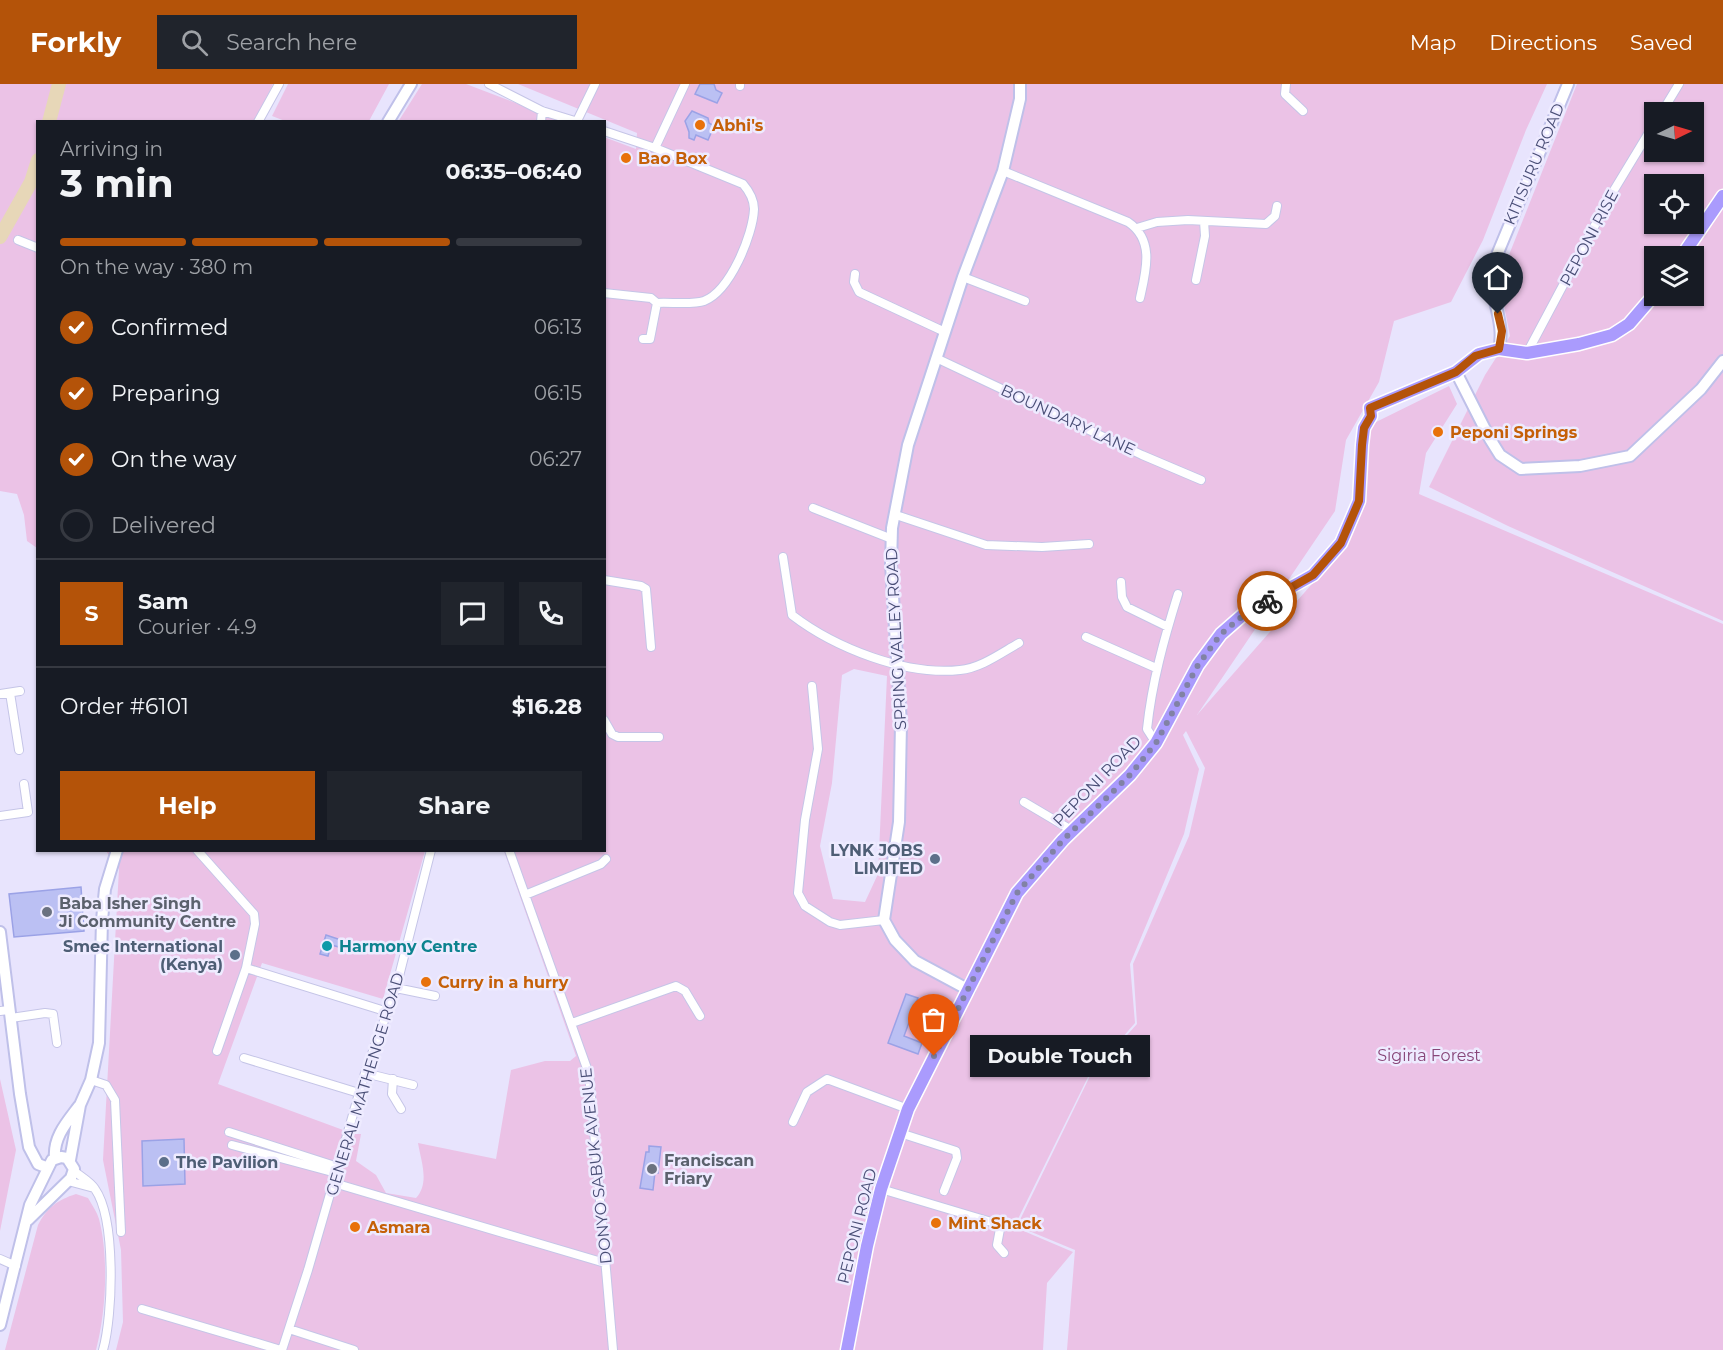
<!DOCTYPE html>
<html lang="en">
<head>
<meta charset="utf-8">
<style>
  :root { --surface:#171b24; --page:#20242c; --text:#f1f3f6; --muted:#9ea1a6; --line:#363941; --accent:#b45309 }
  body { margin:0; font-family:Montserrat,sans-serif; background:var(--page); color:var(--text); height:100vh; display:flex; flex-direction:column; font-size:22px; white-space:nowrap }
  * { box-sizing:border-box; margin:0 }
  p { font-size:20px; color:var(--muted) }
  .icon { flex:none; width:33px; height:33px; fill:none; stroke:currentColor; stroke-width:2; stroke-linecap:round; stroke-linejoin:round }
  .map { position:relative; flex:1; overflow:hidden }
  .details { position:absolute; left:36px; top:36px; width:570px; height:732px; display:flex; flex-direction:column; background:var(--surface); border-radius:0px; box-shadow:0 2px 4px #0004 }
  .details>* { flex:none }
  .needle { width:39px; rotate:85deg }
  .controls { position:absolute; left:1644px; top:18px; display:grid; gap:12px }
  .controls a { display:grid; place-items:center; width:60px; height:60px; border-radius:0px; background:var(--surface); box-shadow:0 2px 4px #0004; font-size:30px }
  .pin { position:absolute; display:grid; place-items:center; width:51px; height:51px; color:#fff; margin:-62px -26px; border-radius:50% 50% 50% 0; rotate:-45deg; box-shadow:0 0 6px #0007 }
  .pin .icon { rotate:45deg }
  .courier { position:absolute; display:grid; place-items:center; width:60px; height:60px; margin:-30px; border:4px solid #b45309; border-radius:50%; background:#fff; color:#222; box-shadow:0 2px 8px #0007 }
  .bubble { position:absolute; height:42px; border-radius:0px; background:var(--surface); box-shadow:0 2px 4px #0004; font-size:20px; font-weight:700; line-height:42px; text-align:center }
  .head em { font-style:normal; font-weight:700 }
  .head div { display:flex; flex-direction:column-reverse }
  .head { display:flex; align-items:center; justify-content:space-between; height:102px; padding:0 24px }
  h1 { font-size:39px; font-weight:700; line-height:45px }
  .bar { display:grid; grid-template-columns:repeat(4,1fr); gap:9px 6px; align-content:center; height:72px; padding:0 24px }
  .bar i { height:8px; border-radius:4px; background:var(--line) }
  .bar .current { background:var(--accent) }
  .bar p { grid-column:span 4 }
  .line { display:flex; align-items:center; gap:15px; padding:0 24px; border-top:2px solid var(--line) }
  .line div { flex:1 }
  .round { display:grid; place-items:center; flex:none; width:63px; height:63px; border-radius:0px; background:var(--page) }
  ol { padding:0 24px; list-style:none }
  li { display:flex; align-items:center; gap:18px; height:66px }
  li p { margin-inline-start:auto }
  li .icon { padding:6px; border-radius:50%; background:var(--accent); color:#fff; stroke-width:4 }
  li:last-child { color:var(--muted) }
  li i { width:33px; height:33px; border:3px solid var(--line); border-radius:50% }
  .primary-button { display:flex; gap:12px; margin-top:auto; padding:12px 24px }
  .primary-button a { flex:1; height:69px; border-radius:0px; background:var(--accent); color:#fff; font-size:24px; font-weight:700; line-height:69px; text-align:center }
  .primary-button a+a { background:var(--page); color:var(--text) }
  header { display:flex; align-items:center; gap:36px; box-sizing:border-box; height:84px; padding:0 30px; background:var(--accent); color:#fff }
  header strong { font-size:28px }
  nav { display:flex; gap:33px; margin-inline-start:auto; font-size:21px }
  .search { width:420px; height:54px; background:var(--page); display:flex; align-items:center; gap:15px; box-sizing:border-box; padding:0 21px; border-radius:0px; color:var(--muted); font-size:22px }
  .map>svg:first-child { display:block }
  .green { fill:#ebc2e6; fill-rule:evenodd }
  .lines { fill:none; stroke-linecap:round; stroke-linejoin:round }
  .river { stroke:#e7d7b8; stroke-width:14 }
  .building { fill:#bbc0f3; stroke:#9ba2e6; stroke-width:1.5 }
  .street-casing { stroke:#c5c5e7; stroke-width:10 }
  .secondary-casing { stroke:#bfc0e9; stroke-width:14 }
  .primary-casing { stroke:#fff; stroke-width:15 }
  .street { stroke:#fff; stroke-width:8 }
  .secondary { stroke:#fff; stroke-width:10 }
  .primary { stroke:#aa9bfd; stroke-width:12 }
  .done { stroke:#8182a5; stroke-width:6; stroke-dasharray:0 10.8 }
  .route { stroke:#b45309; stroke-width:8 }
  .food-dot { fill:#e8710a; stroke:#eeebff; stroke-width:2 }
  .service-dot { fill:#5c6f8a; stroke:#eeebff; stroke-width:2 }
  .worship-dot { fill:#6b7280; stroke:#eeebff; stroke-width:2 }
  .culture-dot { fill:#0f9aa8; stroke:#eeebff; stroke-width:2 }
  .labels { text-anchor:middle; dominant-baseline:central; stroke-width:5; stroke-linejoin:round; paint-order:stroke }
  .food-label { font-size:16px; font-weight:bold; fill:#c56008; stroke:#eeebff; text-anchor:start }
  .street-label { font-size:16px; fill:#494e76; stroke:#eeebff }
  .service-label { font-size:16px; font-weight:bold; fill:#4e5e75; stroke:#eeebff; text-anchor:end }
  .worship-label { font-size:16px; font-weight:bold; fill:#5b616d; stroke:#eeebff; text-anchor:start }
  .culture-label { font-size:16px; font-weight:bold; fill:#0d838f; stroke:#eeebff; text-anchor:start }
  .park-label { font-size:16px; fill:#884679; stroke:#eeebff }
</style>
</head>
<body>
<header>
<strong>Forkly</strong>
<div class="search"><svg class="icon" aria-label="search" viewBox="0 0 24 24"><circle cx="10" cy="10" r="6"/><path d="M15 15l6 6"/></svg>Search here</div>
<nav><a>Map</a><a>Directions</a><a>Saved</a></nav>
</header>
<div class="map">
<svg width="1723" height="1266" viewBox="0 0 1723 1266">
  <rect width="100%" height="100%" fill="#e8e4fd"/>
  <path class="green" d="M0,0H273L255,37L38,38L37,464L27,457L24,431L17,410L0,407Z
    M288,0H389L369,37H285L272,32Z
    M422,0H466L563,37L398,38Z
    M518,0H1547L1526,46L1483,156L1451,218L1394,237L1379,298L1346,356L1335,427L1197,631L1347,460L1366,411L1365,360L1372,340L1449,302L1457,320L1426,369L1419,410L1723,540V1266H1067L1075,1166L1017,1142L1090,992L1137,940L1133,880L1189,752L1205,684L1186,647L1183,651L1199,685L1184,750L1130,880L1135,939L1088,993L1014,1143L1073,1168L1047,1199L1043,1266H116L123,1238L121,1166L103,1076L119,785L106,767H425L383,915L262,879L218,1000L354,1050H361L356,1077L376,1091L386,1109L416,1114C430,1099 421,1077 418,1059L496,1075L511,986L545,977H570L576,972L504,767L604,766V53L636,65L637,49ZM854,585L887,592L878,790L865,818L833,815L820,762L832,699L842,591Z
    M1577,0H1723V537L1508,442L1429,403L1485,291L1510,252L1499,196ZM1654,28H1694V68H1654ZM1654,100H1694V140H1654ZM1654,172H1694V212H1654Z
    M0,995L16,1066L0,1147Z
    M76,1110L88,1114C92,1121 97,1128 99,1135C109,1173 106,1228 96,1266H5L38,1141C47,1124 57,1116 76,1110Z"/>
  <g class="lines">
    <path class="river" d="M49,38L59,0
      M0,153L31,98L38,76"/>
  </g>
  <path class="building" d="M700,0H714L716,6L722,9L717,19L695,10Z
    M692,27L708,34L709,39L714,42L708,56L696,51L694,56L689,54V48L685,37Z
    M81,803L84,847L14,853L9,810Z
    M326,851L341,856L339,863L331,861L328,872L320,870Z
    M906,910L918,914L904,952L922,959L918,970L888,959Z
    M184,1055L185,1100L143,1102L142,1057Z
    M649,1062L661,1063L658,1089L655,1088L653,1106L640,1104L646,1068H649Z"/>
  <g class="lines">
    <defs>
      <path id="street" d="M489,0L542,27L578,38
        M1286,0L1285,10L1303,27
        M740,2V0
        M1662,28L1679,0
        M577,37L595,0
        M258,38L279,0
        M541,38L542,27
        M604,47L655,64L743,100C749,107 754,116 754,125C753,151 730,207 704,217C693,221 669,218 657,219
        M655,64L685,0
        M1003,87L1128,138C1155,156 1146,187 1140,214
        M1137,144L1157,138L1188,136L1266,140L1275,132L1277,122
        M18,156L38,164
        M855,190L854,198L859,208L945,248
        M963,193L1025,217
        M1196,196L1205,152L1204,137
        M604,209L651,214L657,219L650,255H643
        M1527,269L1611,111L1654,40
        M936,274L1142,371L1201,396
        M813,424L892,455
        M896,431L986,461L1042,463L1089,460
        M783,473L792,531C835,564 906,592 960,586C981,584 1001,569 1019,559
        M604,496L641,502L646,505L651,563
        M1121,498L1122,513L1127,523L1168,543
        M1086,553L1156,584
        M812,602L818,665L805,736L798,809L805,822L830,838L840,841L884,836
        M10,609L19,666
        M0,610L20,607
        M604,636L612,650L618,653H659
        M1156,659L1147,645C1152,598 1164,555 1178,510
        M1024,718L1073,747
        M0,732L28,728L24,700
        M197,766L254,830L255,840L246,884L388,928
        M509,766L589,990L613,1266
        M525,811L601,780L606,775
        M396,904L435,912
        M0,927L9,926
        M11,934L45,929L53,930L57,959
        M572,939L676,902L685,907L700,932
        M217,967L246,884
        M244,974L359,1009
        M365,989L413,1001
        M393,995L392,1010L401,1025
        M91,996L106,1001L115,1016L121,1148
        M793,1038L807,1008L827,995L908,1025
        M229,1048L338,1083
        M900,1049L956,1067L957,1074L944,1107
        M232,1061L336,1089
        M74,1087C80,1092 91,1098 95,1105C116,1135 113,1231 103,1266
        M68,1097L94,1104
        M334,1099L605,1179
        M881,1105L998,1140L1000,1145L997,1161L1004,1169
        M0,1175L16,1182
        M142,1225L281,1266
        M289,1245L354,1266
        M282,1266L308,1186L365,989L396,904L431,766"/>
      <path id="secondary" d="M388,38L411,0
        M1499,265C1506,238 1488,211 1492,183L1568,0
        M1456,288L1490,355L1500,371L1521,385L1580,382L1630,372L1701,305L1723,277
        M0,848L20,1010L29,1063L38,1080L48,1084
        M969,906L915,877L895,856L884,836L899,738L900,691L901,640L891,480L892,444L908,361L963,193L1003,87L1020,15V0
        M55,1074C53,1053 67,1038 79,1022
        M70,1076L80,1021L91,996L99,959L102,836L105,805L117,766
        M0,1241L30,1121L52,1076L61,1073L67,1074L74,1085L71,1094L28,1136"/>
      <path id="primary" d="M1682,172L1723,112
        M847,1266L867,1162L881,1105L908,1025L1017,809L1063,756L1130,691L1156,659L1198,581L1221,550L1245,529L1313,491L1341,459L1359,417L1362,361L1364,344L1371,332L1370,324L1456,288L1479,270L1499,265L1527,269L1579,260L1612,251L1629,240L1654,211"/>
    </defs>
    <use href="#street" class="street-casing"/>
    <use href="#secondary" class="secondary-casing"/>
    <use href="#primary" class="primary-casing"/>
    <use href="#street" class="street"/>
    <use href="#secondary" class="secondary"/>
    <use href="#primary" class="primary"/>
  </g>
  <g class="lines">
    <path class="done" d="M934,972L1017,809L1063,756L1130,691L1156,659L1198,581L1221,550L1245,530L1267,517"/>
    <path class="route" d="M1267,517L1313,491L1341,459L1359,417L1362,361L1364,344L1371,332L1370,324L1456,288L1475,272L1499,265L1502,247L1498,230"/>
  </g>
  <g class="food-dot">
    <circle cx="700" cy="41" r="6"/>
    <circle cx="626" cy="74" r="6"/>
    <circle cx="1438" cy="348" r="6"/>
    <circle cx="426" cy="898" r="6"/>
    <circle cx="936" cy="1139" r="6"/>
    <circle cx="355" cy="1143" r="6"/>
  </g>
  <g class="service-dot">
    <circle cx="935" cy="775" r="6"/>
    <circle cx="235" cy="871" r="6"/>
    <circle cx="164" cy="1078" r="6"/>
  </g>
  <g class="worship-dot">
    <circle cx="47" cy="828" r="6"/>
    <circle cx="652" cy="1085" r="6"/>
  </g>
  <circle class="culture-dot" cx="327" cy="862" r="6"/>
  <g class="labels">
    <g class="food-label">
      <text x="712" y="41">Abhi's</text>
      <text x="638" y="74">Bao Box</text>
      <text x="1450" y="348">Peponi Springs</text>
      <text x="438" y="898">Curry in a hurry</text>
      <text x="948" y="1139">Mint Shack</text>
      <text x="367" y="1143">Asmara</text>
    </g>
    <g class="street-label">
      <text transform="translate(1534 80) rotate(-67)">KITISURU ROAD</text>
      <text transform="translate(1589 154) rotate(-62)">PEPONI RISE</text>
      <text transform="translate(1068 336) rotate(25)">BOUNDARY LANE</text>
      <text transform="translate(896 555) rotate(-93)">SPRING VALLEY ROAD</text>
      <text transform="translate(1097 697) rotate(-46)">PEPONI ROAD</text>
      <text transform="translate(365 1000) rotate(-73)">GENERAL MATHENGE ROAD</text>
      <text transform="translate(596 1082) rotate(-96)">DONYO SABUK AVENUE</text>
      <text transform="translate(857 1142) rotate(-76)">PEPONI ROAD</text>
    </g>
    <g class="service-label">
      <text x="923" y="766">LYNK JOBS<tspan x="923" dy="18">LIMITED</tspan></text>
      <text x="223" y="862">Smec International<tspan x="223" dy="18">(Kenya)</tspan></text>
      <text x="176" y="1078" text-anchor="start">The Pavilion</text>
    </g>
    <g class="worship-label">
      <text x="59" y="819">Baba Isher Singh<tspan x="59" dy="18">Ji Community Centre</tspan></text>
      <text x="664" y="1076">Franciscan<tspan x="664" dy="18">Friary</tspan></text>
    </g>
    <g class="culture-label">
      <text x="339" y="862">Harmony Centre</text>
    </g>
    <g class="park-label">
      <text x="1429" y="971">Sigiria Forest</text>
    </g>
  </g>
</svg>
<div class="controls">
<a><svg class="needle" viewBox="-14 -14 28 28"><path d="M0-13l5 13h-10z" fill="#e53935"/><path d="M0 13l5-13h-10z" fill="#9ea1a6"/></svg></a>
<a><svg class="icon" aria-label="locate" viewBox="0 0 24 24"><circle cx="12" cy="12" r="6"/><path d="M12 2v4M12 18v4M2 12h4M18 12h4"/></svg></a>
<a><svg class="icon" aria-label="layers" viewBox="0 0 24 24"><path d="M12 4l9 5-9 5-9-5zM3 14l9 5 9-5"/></svg></a>
</div>
<div class="pin" style="left:934px;top:972px;background:#ea580c"><svg class="icon" aria-label="bag" viewBox="0 0 24 24"><path d="M5 8h14l-1 12H6zM9 8a3 3 0 0 1 6 0"/></svg></div>
<div class="pin" style="left:1498px;top:230px;background:#1f2937"><svg class="icon" aria-label="home" viewBox="0 0 24 24"><path d="M3 11l9-7 9 7M6 9v11h12V9"/></svg></div>
<div class="courier" style="left:1267px;top:517px"><svg class="icon" aria-label="bike" viewBox="0 0 24 24"><circle cx="6" cy="16" r="4"/><circle cx="18" cy="16" r="4"/><path d="M6 16l4-8h5l3 8M10 8l3 8H6M13 5h3"/></svg></div>
<div class="bubble" style="left:970px;top:951px;width:180px">Double Touch</div>
<section class="details">
<div class="head"><div><h1>3 min</h1><p>Arriving in</p></div><em>06:35–06:40</em></div>
<div class="bar"><i class="current"></i><i class="current"></i><i class="current"></i><i></i><p>On the way · 380 m</p></div>
<ol>
<li><svg class="icon" aria-label="check" viewBox="0 0 24 24"><path d="M5 12l5 5 9-10"/></svg>Confirmed<p>06:13</p></li>
<li><svg class="icon" aria-label="check" viewBox="0 0 24 24"><path d="M5 12l5 5 9-10"/></svg>Preparing<p>06:15</p></li>
<li><svg class="icon" aria-label="check" viewBox="0 0 24 24"><path d="M5 12l5 5 9-10"/></svg>On the way<p>06:27</p></li>
<li><i></i>Delivered</li>
</ol>
<div class="line" style="height:108px"><b class="round" style="background:var(--accent);color:#fff">S</b><div><b>Sam</b><p>Courier · 4.9</p></div><a class="round"><svg class="icon" aria-label="chat" viewBox="0 0 24 24"><path d="M4 5h16v11H9l-5 4z"/></svg></a><a class="round"><svg class="icon" aria-label="phone" viewBox="0 0 24 24"><path d="M5 4h4l2 5-3 2q2 4 5 5l2-3 5 2v4C11 20 4 13 5 4z"/></svg></a></div>
<div class="line" style="height:78px"><div>Order #6101</div><b>$16.28</b></div>
<div class="primary-button"><a>Help</a><a>Share</a></div>
</section>
</div>
</body>
</html>
